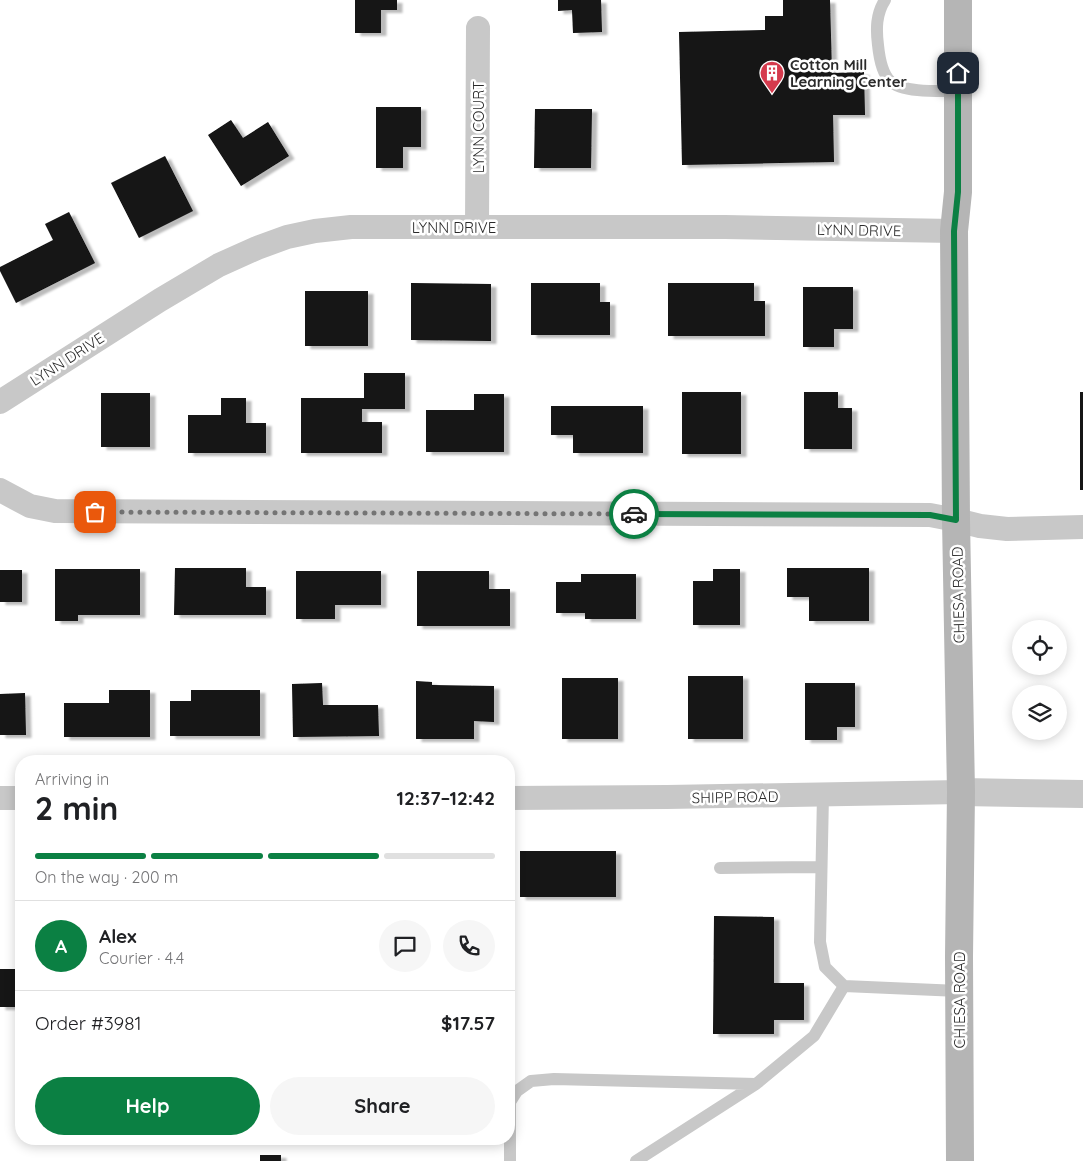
<!DOCTYPE html>
<html lang="en">
<head>
<meta charset="utf-8">
<style>
  :root { --surface:#fff; --page:#f6f6f6; --text:#202124; --muted:#757577; --line:#e0e0e0; --accent:#0b8043 }
  body { margin:0; font-family:Quicksand,sans-serif; background:var(--page); color:var(--text); height:100vh; display:flex; flex-direction:column; font-size:19px; white-space:nowrap }
  * { box-sizing:border-box; margin:0 }
  p { font-size:16px; color:var(--muted) }
  .icon { flex:none; width:28px; height:28px; fill:none; stroke:currentColor; stroke-width:2; stroke-linecap:round; stroke-linejoin:round }
  .map { position:relative; flex:1; overflow:hidden }
  .details { position:absolute; left:15px; top:755px; width:500px; height:390px; display:flex; flex-direction:column; background:var(--surface); border-radius:20px; box-shadow:0 2px 12px #0003 }
  .details>* { flex:none }
  .tools { position:absolute; left:1012px; top:620px; display:grid; gap:10px }
  .tools a { display:grid; place-items:center; width:55px; height:55px; border-radius:50%; background:var(--surface); box-shadow:0 2px 12px #0003; font-size:25px }
  .pin { position:absolute; display:grid; place-items:center; width:42px; height:42px; color:#fff; margin:-21px; border-radius:10px; box-shadow:0 2px 8px #0006 }
  .courier { position:absolute; display:grid; place-items:center; width:50px; height:50px; margin:-25px; border:4px solid #0b8043; border-radius:50%; background:#fff; color:#222; box-shadow:0 1px 6px #0007 }
  .summary em { font-style:normal; font-weight:700 }
  .summary div { display:flex; flex-direction:column-reverse }
  .summary { display:flex; align-items:center; justify-content:space-between; height:85px; padding:0 20px }
  h1 { font-size:32px; font-weight:700; line-height:38px }
  .bar { display:grid; grid-template-columns:repeat(4,1fr); gap:8px 5px; align-content:center; height:60px; padding:0 20px }
  .bar i { height:6px; border-radius:4px; background:var(--line) }
  .bar .current { background:var(--accent) }
  .bar p { grid-column:span 4 }
  .line { display:flex; align-items:center; gap:12px; padding:0 20px; border-top:1px solid var(--line) }
  .line div { flex:1 }
  .round { display:grid; place-items:center; flex:none; width:52px; height:52px; border-radius:26px; background:var(--page) }
  .action { display:flex; gap:10px; margin-top:auto; padding:10px 20px }
  .action a { flex:1; height:58px; border-radius:30px; background:var(--accent); color:#fff; font-size:20px; font-weight:700; line-height:58px; text-align:center }
  .action a+a { background:var(--page); color:var(--text) }
  .map>svg:first-child { display:block }
  .building { fill:#121212; filter:url(#shadow) }
  .lines { fill:none; stroke-linecap:round; stroke-linejoin:round }
  .service { stroke:#c8c8c8; stroke-width:12 }
  .minor { stroke:#c8c8c8; stroke-width:24 }
  .tertiary { stroke:#c8c8c8; stroke-width:28 }
  .secondary { stroke:#b5b5b5; stroke-width:28 }
  .done { stroke:#757575; stroke-width:5; stroke-dasharray:0 9 }
  .route { stroke:#0b8043; stroke-width:6 }
  .labels { text-anchor:middle; dominant-baseline:central; stroke-width:5; stroke-linejoin:round; paint-order:stroke }
  .poi-label { font-size:15px; font-weight:bold; fill:#2b2b2b; stroke:#fff; text-anchor:start }
  .street-label { font-size:15px; fill:#2b2b2b; stroke:#fff }
</style>
</head>
<body>
<div class="map">
<svg width="1083" height="1161" viewBox="0 0 1083 1161">
  <defs>
    <filter id="shadow"><feDropShadow dx="5.5" dy="3" stdDeviation="1" flood-color="#0004"/></filter>
  </defs>
  <rect width="100%" height="100%" fill="#fff"/>
  <path class="building" d="M355,0H397V10H381V33H355Z
    M558,0H601L602,32L573,33L572,10L558,11Z
    M783,0H830L832,73L864,72L865,115H833L834,162L682,165L679,32L765,30V16H783Z
    M376,107H421V147H403V168H376Z
    M535,109H592L591,168H534Z
    M231,120L243,138L268,122L289,156L241,186L208,135Z
    M165,156L193,211L139,238L111,183Z
    M69,212L95,263L16,303L0,271V267L53,240L45,224Z
    M411,283L491,284V341L411,340Z
    M531,283H600V302H610V335H531Z
    M668,283H754V301H765V336H668Z
    M803,287H853V329H834V347H803Z
    M305,291H368V346H305Z
    M364,373H405V409H362V422H382V453H301V398H364Z
    M682,392H741V454H682Z
    M804,392H838V408H852V449H804Z
    M1080,392H1083V490H1080Z
    M101,393H150V447H101Z
    M474,394H504V452H426V410H474Z
    M221,398H246V423H266V453H188V415H221Z
    M551,406H643V453H573V435H551Z
    M175,568H246V587H266V615H174Z
    M787,568H869V621H809V597H787Z
    M55,569H140V615H78V621H55Z
    M713,569H740V625H693V581H713Z
    M0,570H22V602H0Z
    M296,571H381V605H335V619H296Z
    M417,571H489V589H510V626H417Z
    M581,574H636V619H585V613H556V582H581Z
    M688,676H743V739H688Z
    M562,678H618V739H562Z
    M416,681L432,682V685L494,686V722L474,721V739H416Z
    M322,683L323,705H378L379,736L293,737L292,684Z
    M805,683H855V727H837V740H805Z
    M109,690H150V737H64V703H109Z
    M191,690H260V736H170V701H191Z
    M25,693L26,735H0V694Z
    M520,851H616V897H520Z
    M714,916L774,917V983H804V1020H774V1034H713Z
    M0,969H21V1007H0Z
    M260,1155H281V1161H260Z"/>
  <g class="lines">
    <path class="service" d="M885,0C876,14 876,29 878,45C879,55 882,73 890,81C902,93 941,91 958,91
      M823,795L820,942L825,967L844,986L959,991
      M720,868L821,867
      M510,1161V1102L517,1091L531,1081L554,1079L756,1084
      M636,1161L756,1084L814,1036L844,986"/>
    <path class="minor" d="M477,227L478,28
      M0,402L160,300L219,265L257,248L287,237L315,231L351,227H725L954,231
      M0,490L30,506L55,511L930,515L956,520L980,526L1007,529L1083,527
      M0,798H21
      M509,798L667,797L961,792"/>
    <path class="tertiary" d="M961,792L1083,794"/>
    <path class="secondary" d="M958,0V192L954,231L956,520L961,792L959,956L960,1161"/>
  </g>
  <g class="lines">
    <path class="done" d="M95,512L634,514"/>
    <path class="route" d="M634,514L930,515L956,520L954,231L958,192V73"/>
  </g>
  <defs>
    <symbol id="building-pin" viewBox="-11 -11 22 30"><path d="M0 17L-7.5 6A9.5 9.5 0 1 1 7.5 6Z" fill="#d53a4d" stroke="#fff"/><path d="M-4-6H4V6H1V3H-1V6H-4ZM-2.5-4.3h1.7v1.8h-1.7ZM.8-4.3h1.7v1.8H.8ZM-2.5-1h1.7V.8h-1.7ZM.8-1h1.7V.8H.8Z" fill="#fff"/></symbol>
  </defs>
  <g fill-rule="evenodd">
    <use href="#building-pin" x="758" y="59" width="28" height="38"/>
  </g>
  <g class="labels">
    <g class="poi-label">
      <text x="790" y="64">Cotton Mill<tspan x="790" dy="17">Learning Center</tspan></text>
    </g>
    <g class="street-label">
      <text transform="translate(478 127) rotate(-90)">LYNN COURT</text>
      <text x="454" y="227">LYNN DRIVE</text>
      <text transform="translate(859 230) rotate(1)">LYNN DRIVE</text>
      <text transform="translate(67 359) rotate(-33)">LYNN DRIVE</text>
      <text transform="translate(958 595) rotate(-91)">CHIESA ROAD</text>
      <text transform="translate(735 797) rotate(-1)">SHIPP ROAD</text>
      <text transform="translate(959 1000) rotate(-90)">CHIESA ROAD</text>
    </g>
  </g>
</svg>
<div class="tools">
<a><svg class="icon" aria-label="locate" viewBox="0 0 24 24"><circle cx="12" cy="12" r="6"/><path d="M12 2v4M12 18v4M2 12h4M18 12h4"/></svg></a>
<a><svg class="icon" aria-label="layers" viewBox="0 0 24 24"><path d="M12 4l9 5-9 5-9-5zM3 14l9 5 9-5"/></svg></a>
</div>
<div class="pin" style="left:95px;top:512px;background:#ea580c"><svg class="icon" aria-label="bag" viewBox="0 0 24 24"><path d="M5 8h14l-1 12H6zM9 8a3 3 0 0 1 6 0"/></svg></div>
<div class="pin" style="left:958px;top:73px;background:#1f2937"><svg class="icon" aria-label="home" viewBox="0 0 24 24"><path d="M3 11l9-7 9 7M6 9v11h12V9"/></svg></div>
<div class="courier" style="left:634px;top:514px"><svg class="icon" aria-label="car" viewBox="0 0 24 24"><path d="M5 17H2v-5l4-1 3-4h7l3 4 3 1v5h-3M9 17h6M6 11h13"/><circle cx="7" cy="17" r="2"/><circle cx="17" cy="17" r="2"/></svg></div>
<section class="details">
<div class="summary"><div><h1>2 min</h1><p>Arriving in</p></div><em>12:37–12:42</em></div>
<div class="bar"><i class="current"></i><i class="current"></i><i class="current"></i><i></i><p>On the way · 200 m</p></div>
<div class="line" style="height:90px"><b class="round" style="background:var(--accent);color:#fff">A</b><div><b>Alex</b><p>Courier · 4.4</p></div><a class="round"><svg class="icon" aria-label="chat" viewBox="0 0 24 24"><path d="M4 5h16v11H9l-5 4z"/></svg></a><a class="round"><svg class="icon" aria-label="phone" viewBox="0 0 24 24"><path d="M5 4h4l2 5-3 2q2 4 5 5l2-3 5 2v4C11 20 4 13 5 4z"/></svg></a></div>
<div class="line" style="height:65px"><div>Order #3981</div><b>$17.57</b></div>
<div class="action"><a>Help</a><a>Share</a></div>
</section>
</div>
</body>
</html>
